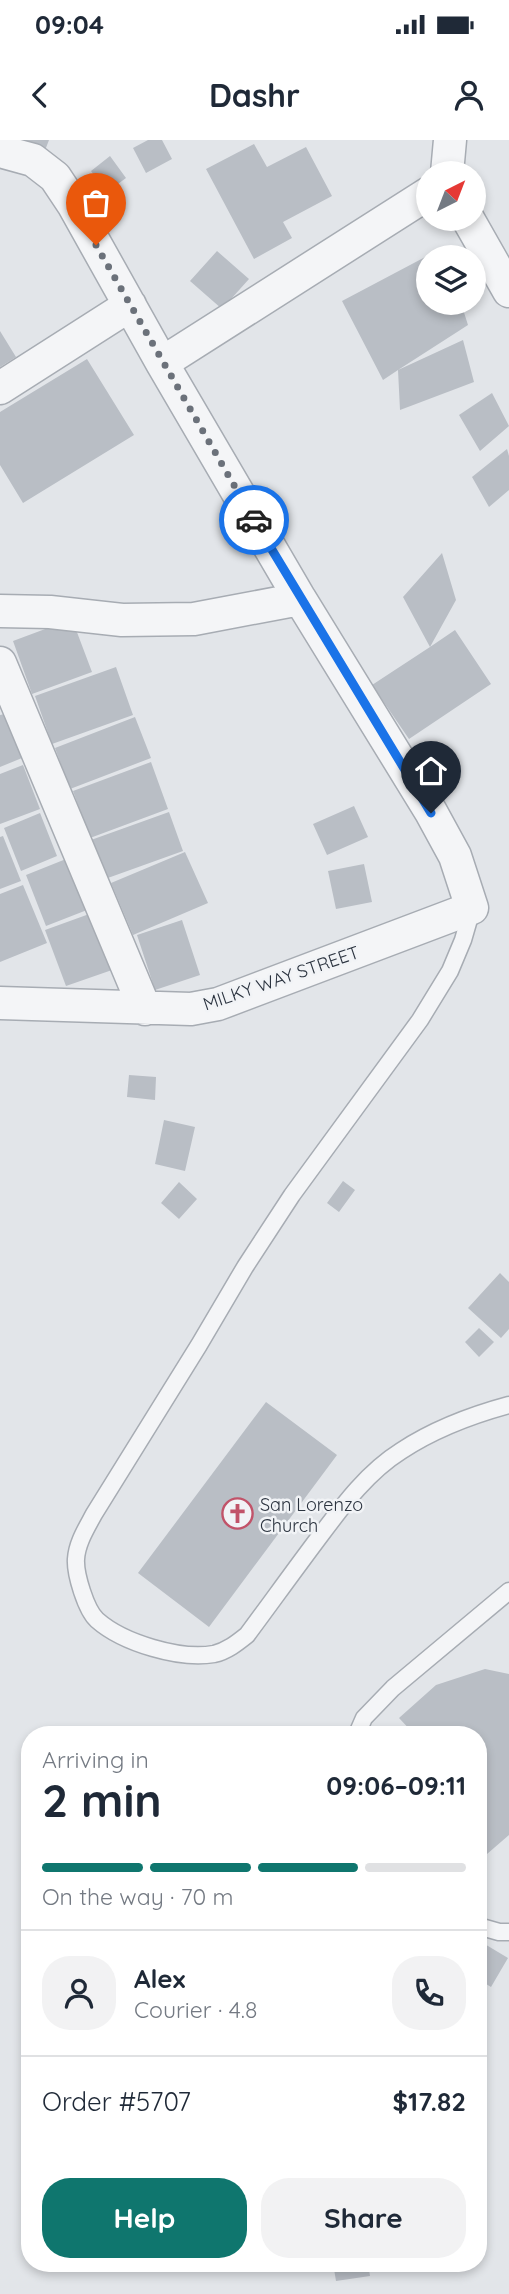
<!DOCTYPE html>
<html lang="en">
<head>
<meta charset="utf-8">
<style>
  :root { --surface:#fff; --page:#f2f2f3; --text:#1f2937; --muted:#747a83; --line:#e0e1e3; --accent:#0f766e }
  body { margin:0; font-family:Quicksand,sans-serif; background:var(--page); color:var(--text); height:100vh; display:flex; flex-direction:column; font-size:26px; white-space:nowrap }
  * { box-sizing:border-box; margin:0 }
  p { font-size:23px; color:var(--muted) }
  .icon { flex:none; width:38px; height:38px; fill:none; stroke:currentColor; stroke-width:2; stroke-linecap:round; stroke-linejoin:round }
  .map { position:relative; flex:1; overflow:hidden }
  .details { position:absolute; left:21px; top:1586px; width:466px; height:546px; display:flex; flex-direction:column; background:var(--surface); border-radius:28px; box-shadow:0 4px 10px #0003 }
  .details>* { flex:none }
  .needle { width:46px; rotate:42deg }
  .tools { position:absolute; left:416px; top:21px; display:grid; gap:14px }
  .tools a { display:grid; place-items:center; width:70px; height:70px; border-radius:50%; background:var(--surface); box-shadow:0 4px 10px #0003; font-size:35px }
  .pin { position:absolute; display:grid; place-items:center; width:60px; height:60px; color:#fff; margin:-72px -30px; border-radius:50% 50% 50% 0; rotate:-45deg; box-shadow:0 0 7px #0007 }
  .pin .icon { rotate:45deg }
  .courier { position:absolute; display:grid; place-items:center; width:70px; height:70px; margin:-35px; border:5px solid #1a73e8; border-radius:50%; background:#fff; color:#222; box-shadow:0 2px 9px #0007 }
  .summary em { font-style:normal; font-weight:700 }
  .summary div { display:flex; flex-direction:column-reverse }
  .summary { display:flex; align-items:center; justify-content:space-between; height:119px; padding:0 21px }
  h1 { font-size:46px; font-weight:700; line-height:52px }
  .bar { display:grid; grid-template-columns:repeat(4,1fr); gap:10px 7px; align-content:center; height:84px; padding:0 21px }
  .bar i { height:9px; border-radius:5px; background:var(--line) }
  .bar .on { background:var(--accent) }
  .bar p { grid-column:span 4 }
  .line { display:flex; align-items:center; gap:18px; padding:0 21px; border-top:2px solid var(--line) }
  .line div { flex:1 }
  .round { display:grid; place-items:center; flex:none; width:74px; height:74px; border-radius:28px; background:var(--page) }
  .action { display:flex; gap:14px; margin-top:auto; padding:14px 21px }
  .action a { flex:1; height:80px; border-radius:28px; background:var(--accent); color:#fff; font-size:28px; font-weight:700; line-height:80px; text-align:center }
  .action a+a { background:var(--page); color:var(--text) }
  .status { display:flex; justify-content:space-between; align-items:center; height:49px; padding:0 35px; background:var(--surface); direction:ltr }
  .status svg { height:19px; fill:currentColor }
  header { display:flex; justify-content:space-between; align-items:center; height:91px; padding:0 21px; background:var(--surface); font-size:32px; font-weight:700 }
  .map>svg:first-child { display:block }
  .building { fill:#b9bec5 }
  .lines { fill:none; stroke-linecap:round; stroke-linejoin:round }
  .lane-casing { stroke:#a7acb3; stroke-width:19 }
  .street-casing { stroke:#a7acb3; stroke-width:35 }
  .lane { stroke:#f4f5f7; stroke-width:16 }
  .street { stroke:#f4f5f7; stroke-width:32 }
  .done { stroke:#6b717a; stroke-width:7; stroke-dasharray:0 12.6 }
  .route { stroke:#1a73e8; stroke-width:9 }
  .labels { text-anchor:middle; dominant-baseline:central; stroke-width:5; stroke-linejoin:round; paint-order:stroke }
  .street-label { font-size:18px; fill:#2b333f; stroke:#f1f3f6 }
  .poi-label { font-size:18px; fill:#2b333f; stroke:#f1f3f6; text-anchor:start }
</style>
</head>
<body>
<div class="status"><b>09:04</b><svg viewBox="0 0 49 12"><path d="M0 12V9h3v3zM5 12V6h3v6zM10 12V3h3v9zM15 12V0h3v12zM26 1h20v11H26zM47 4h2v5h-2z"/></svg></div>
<header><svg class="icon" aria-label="back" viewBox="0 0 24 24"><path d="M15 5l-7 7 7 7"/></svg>Dashr<svg class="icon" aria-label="person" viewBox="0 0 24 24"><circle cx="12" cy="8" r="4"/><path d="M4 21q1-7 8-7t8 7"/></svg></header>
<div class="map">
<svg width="509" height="2154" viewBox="0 0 509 2154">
  <rect width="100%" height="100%" fill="#e2e5e9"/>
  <path class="building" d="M16,0H49L44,13Z
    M148,0H162L172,19L146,33L133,8Z
    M254,4L267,27L306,7L332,56L283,82L292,98L254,119L206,29Z
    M110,16L126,38L107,52L91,31Z
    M446,106L449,117H429V163H461L468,185L398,230L463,200L474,242L400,270L398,230L383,240L342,161Z
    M217,111L249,139L222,169L190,141Z
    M0,191L16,217L0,227Z
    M87,219L134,295L23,363L0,325V272Z
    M492,253L509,286L480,311L459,275Z
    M507,309L509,316V350L489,367L472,337Z
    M442,413L456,460L430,507L455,490L491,544L409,599L372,545L430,507L403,457Z
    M72,479L92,532L32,554L13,501Z
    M116,527L133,575L52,604L35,556Z
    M5,574L22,618L0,627V575Z
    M135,577L151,618L70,649L55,608Z
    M151,622L168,669L90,698L73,651Z
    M23,625L40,669L0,684V634Z
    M354,666L368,697L327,715L313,684Z
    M169,672L183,711L105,739L91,700Z
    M40,673L57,716L21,731L4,688Z
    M3,696L21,741L0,749V697Z
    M185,712L208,763L133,795L111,743Z
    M66,719L87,770L46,786L26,735Z
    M364,724L372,762L336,769L328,731Z
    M23,745L47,803L0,822V754Z
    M92,773L112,830L66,846L45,790Z
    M182,780L200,835L155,850L137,795Z
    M129,935L156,937L155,960L127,957Z
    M164,980L195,987L185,1031L155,1024Z
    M343,1041L355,1050L339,1072L327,1063Z
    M179,1042L197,1059L179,1079L161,1063Z
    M500,1133L509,1142V1189L501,1198L468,1168Z
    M479,1188L494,1202L479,1217L465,1202Z
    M266,1262L337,1315L209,1487L138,1433Z
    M485,1529L509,1534V1695L487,1714L478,1713V1594H414L399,1578L436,1545Z
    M478,1800L508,1818L491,1847L478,1839Z
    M333,2123H368L370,2136L336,2141Z"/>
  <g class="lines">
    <defs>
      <path id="lane" d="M472,769L463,800L450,831L420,880L292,1055L245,1127L199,1205L94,1374C86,1389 77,1403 76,1419C75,1434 86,1470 97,1480C123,1503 180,1520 214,1514C227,1511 237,1503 247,1495C270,1464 293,1432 317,1400C341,1368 366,1333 401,1311C433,1290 472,1275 509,1265
        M357,1594L364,1578L393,1548L509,1451
        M478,1786L499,1792H509"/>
      <path id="street" d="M0,11L33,20L55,37L73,64L162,223L300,459L431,672L455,716L472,768L218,864L191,869L0,863
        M447,33L450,0
        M468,79L509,151
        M162,223L429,53
        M0,248L130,165
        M0,471L50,472L122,480L194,479L300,459
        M0,523L145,869"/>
    </defs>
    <use href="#lane" class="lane-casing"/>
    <use href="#street" class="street-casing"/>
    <use href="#lane" class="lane"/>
    <use href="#street" class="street"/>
  </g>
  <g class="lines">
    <path class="done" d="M96,105L254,380"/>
    <path class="route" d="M254,380L431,673"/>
  </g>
  <defs>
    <symbol id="church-ring" viewBox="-11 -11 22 22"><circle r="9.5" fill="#f1f3f6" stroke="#c15369" stroke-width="1.5"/><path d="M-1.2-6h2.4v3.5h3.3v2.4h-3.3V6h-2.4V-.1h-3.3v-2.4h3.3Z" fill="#c15369"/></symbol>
  </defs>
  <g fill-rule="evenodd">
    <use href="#church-ring" x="220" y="1356" width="35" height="35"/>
  </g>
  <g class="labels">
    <g class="street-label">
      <text transform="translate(281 838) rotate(-19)">MILKY WAY STREET</text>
    </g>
    <g class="poi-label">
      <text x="260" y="1364">San Lorenzo<tspan x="260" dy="21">Church</tspan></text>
    </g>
  </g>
</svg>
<div class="tools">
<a><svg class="needle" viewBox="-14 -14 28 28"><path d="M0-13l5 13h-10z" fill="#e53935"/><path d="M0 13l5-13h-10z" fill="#747a83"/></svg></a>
<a><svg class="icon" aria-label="layers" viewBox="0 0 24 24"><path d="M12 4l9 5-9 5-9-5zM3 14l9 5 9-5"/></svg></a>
</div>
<div class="pin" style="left:96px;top:105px;background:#ea580c"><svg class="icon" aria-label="bag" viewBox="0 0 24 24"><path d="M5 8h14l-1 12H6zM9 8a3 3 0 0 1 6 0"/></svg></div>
<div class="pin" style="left:431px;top:673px;background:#1f2937"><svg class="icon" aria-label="home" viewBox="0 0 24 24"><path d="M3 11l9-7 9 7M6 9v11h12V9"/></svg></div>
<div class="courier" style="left:254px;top:380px"><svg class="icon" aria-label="car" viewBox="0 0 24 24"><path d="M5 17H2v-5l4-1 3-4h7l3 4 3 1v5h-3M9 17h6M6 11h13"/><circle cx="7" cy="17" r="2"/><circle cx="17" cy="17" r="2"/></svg></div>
<section class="details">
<div class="summary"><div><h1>2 min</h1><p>Arriving in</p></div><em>09:06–09:11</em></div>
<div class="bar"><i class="on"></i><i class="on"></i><i class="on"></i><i></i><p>On the way · 70 m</p></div>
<div class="line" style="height:126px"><a class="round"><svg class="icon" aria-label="person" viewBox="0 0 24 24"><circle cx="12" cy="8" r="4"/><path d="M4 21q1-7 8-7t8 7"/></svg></a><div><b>Alex</b><p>Courier · 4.8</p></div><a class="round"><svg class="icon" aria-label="phone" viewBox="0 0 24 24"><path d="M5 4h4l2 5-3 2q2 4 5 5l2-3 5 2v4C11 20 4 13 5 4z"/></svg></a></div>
<div class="line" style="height:91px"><div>Order #5707</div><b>$17.82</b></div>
<div class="action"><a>Help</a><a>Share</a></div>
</section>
</div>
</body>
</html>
